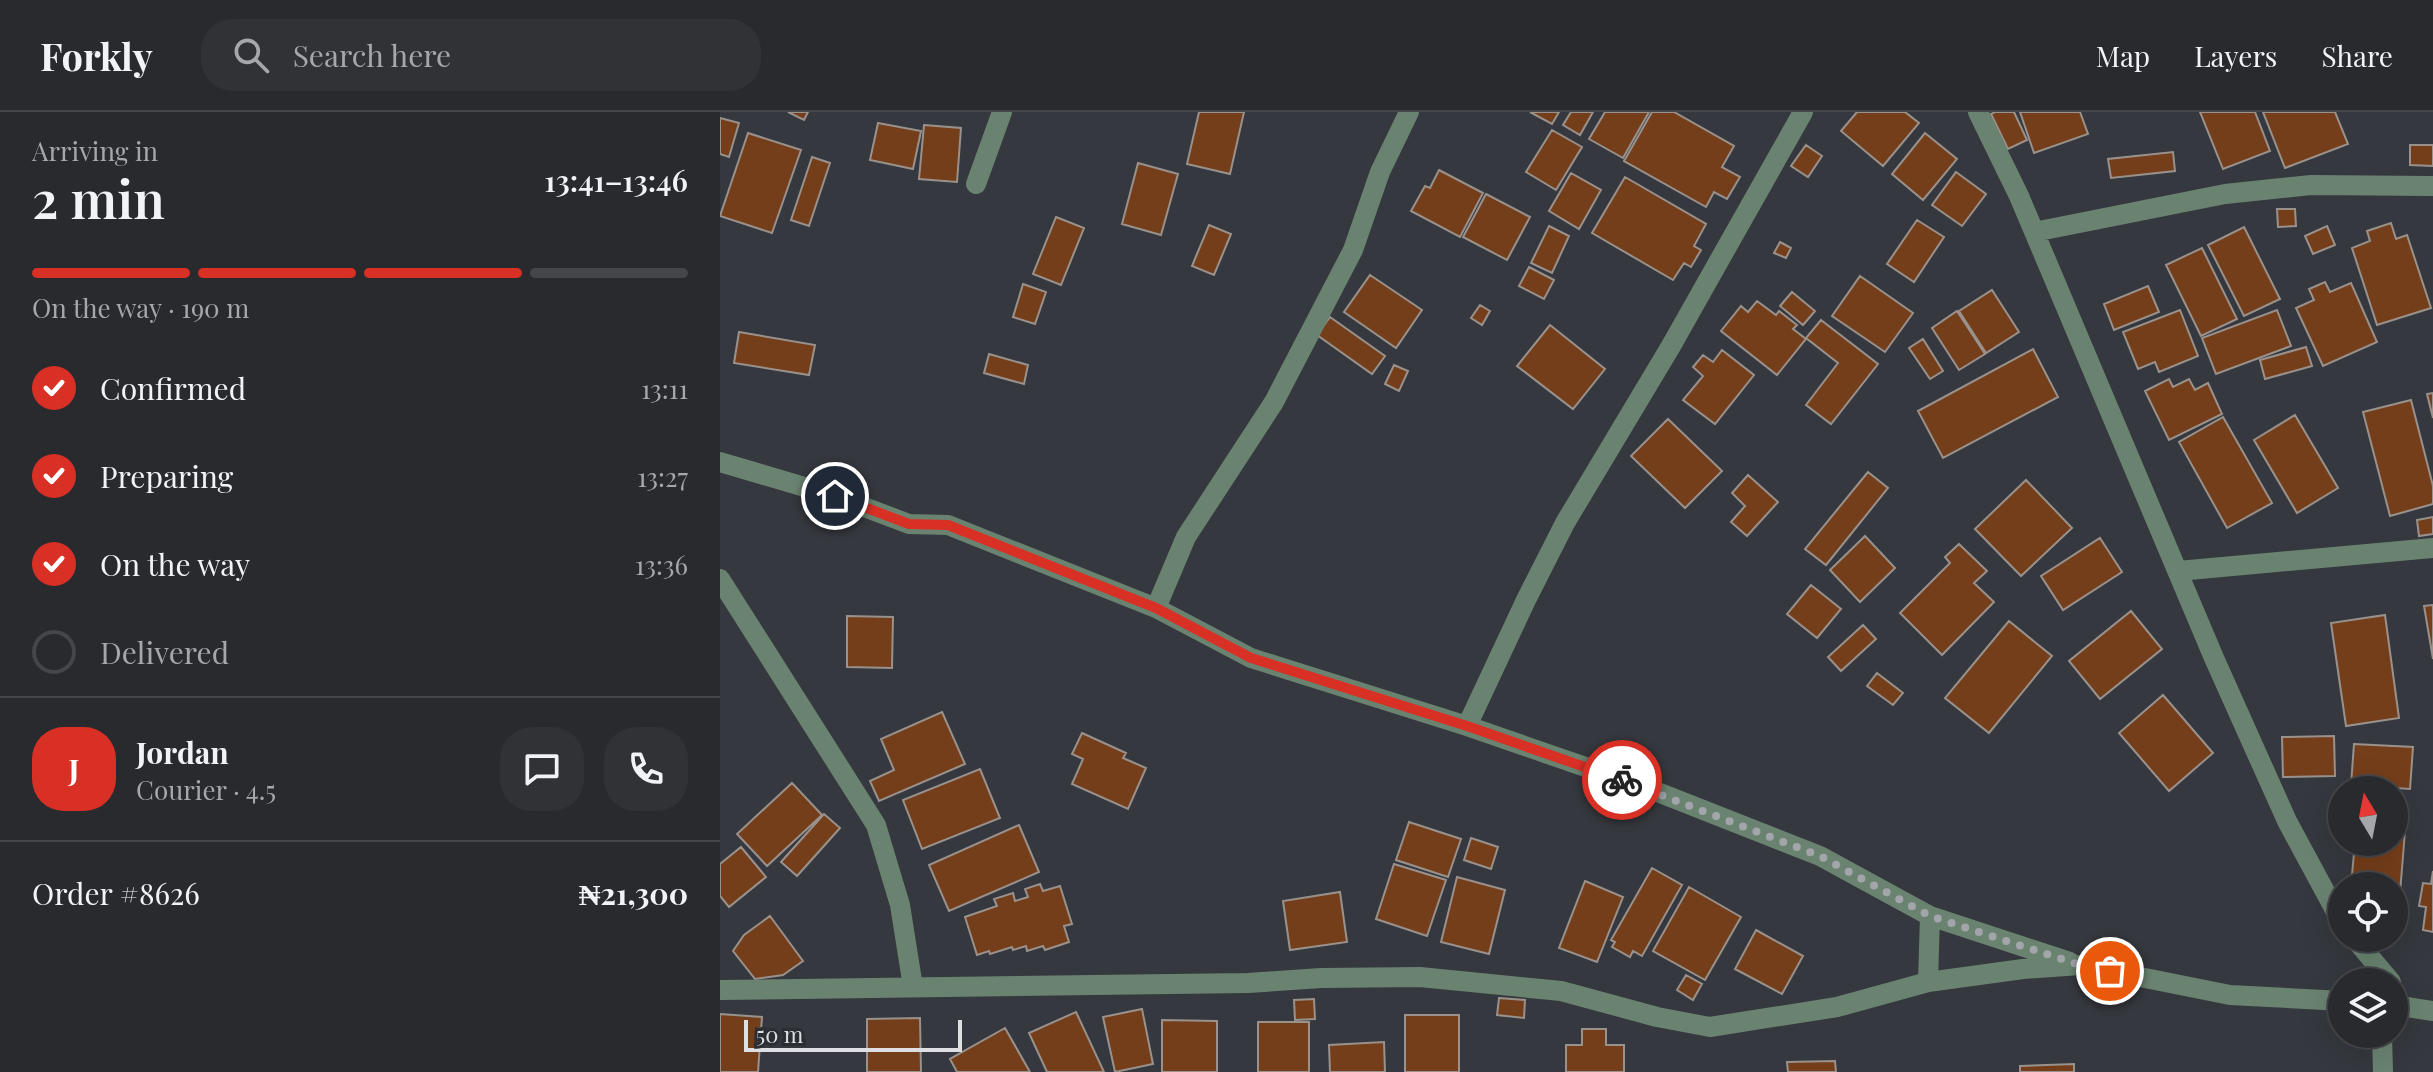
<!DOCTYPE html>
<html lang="en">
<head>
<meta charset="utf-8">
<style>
  :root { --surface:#282a2e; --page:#303236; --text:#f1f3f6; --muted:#a5a7aa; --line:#44464a; --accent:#d93025 }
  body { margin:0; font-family:"Playfair Display",serif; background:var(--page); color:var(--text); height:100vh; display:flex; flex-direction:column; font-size:30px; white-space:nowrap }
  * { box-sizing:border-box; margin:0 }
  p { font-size:26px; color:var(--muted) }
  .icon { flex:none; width:44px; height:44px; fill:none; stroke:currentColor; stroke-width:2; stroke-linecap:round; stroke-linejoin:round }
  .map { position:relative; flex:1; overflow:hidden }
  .panel { display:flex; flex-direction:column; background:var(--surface); width:720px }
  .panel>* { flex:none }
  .needle { width:52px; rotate:350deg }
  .tools { position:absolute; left:1608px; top:664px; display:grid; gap:16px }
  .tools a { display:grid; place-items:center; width:80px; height:80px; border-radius:50%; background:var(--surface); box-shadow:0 8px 32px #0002,0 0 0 2px var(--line); font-size:40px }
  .scale { position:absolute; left:24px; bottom:20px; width:218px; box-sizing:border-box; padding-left:8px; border:4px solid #dddfe3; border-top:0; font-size:22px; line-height:28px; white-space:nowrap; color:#dddfe3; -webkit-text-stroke:6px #2b2e34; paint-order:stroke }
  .pin { position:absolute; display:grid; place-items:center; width:68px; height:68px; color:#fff; margin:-34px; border:4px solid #fff; border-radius:50%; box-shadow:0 2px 8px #0007 }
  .courier { position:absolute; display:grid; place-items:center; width:80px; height:80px; margin:-40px; border:6px solid #d93025; border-radius:50%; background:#fff; color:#222; box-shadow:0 2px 10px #0007 }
  .head em { font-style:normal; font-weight:600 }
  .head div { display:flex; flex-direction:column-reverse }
  .head { display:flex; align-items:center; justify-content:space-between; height:136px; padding:0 32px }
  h1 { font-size:52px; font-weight:600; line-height:60px }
  .bar { display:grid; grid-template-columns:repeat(4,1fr); gap:12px 8px; align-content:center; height:96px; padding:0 32px }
  .bar i { height:10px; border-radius:6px; background:var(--line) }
  .bar .active { background:var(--accent) }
  .bar p { grid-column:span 4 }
  .line { display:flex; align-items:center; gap:20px; padding:0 32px; border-top:2px solid var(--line) }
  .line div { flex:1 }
  .round { display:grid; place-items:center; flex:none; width:84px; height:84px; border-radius:32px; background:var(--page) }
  ol { padding:0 32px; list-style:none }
  li { display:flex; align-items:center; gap:24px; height:88px }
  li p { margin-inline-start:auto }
  li .icon { padding:8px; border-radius:50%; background:var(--accent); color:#fff; stroke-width:4 }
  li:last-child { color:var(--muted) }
  li i { width:44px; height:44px; border:4px solid var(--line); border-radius:50% }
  header { display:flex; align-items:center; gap:48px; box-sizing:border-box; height:112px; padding:0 40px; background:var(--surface); border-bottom:2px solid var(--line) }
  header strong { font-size:38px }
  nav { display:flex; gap:44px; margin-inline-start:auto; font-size:28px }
  .search { width:560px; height:72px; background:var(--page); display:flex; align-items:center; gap:20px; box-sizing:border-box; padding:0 28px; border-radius:32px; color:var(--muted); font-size:30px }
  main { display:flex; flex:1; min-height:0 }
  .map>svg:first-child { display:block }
  .building { fill:#753e1b; stroke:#99918c; stroke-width:2 }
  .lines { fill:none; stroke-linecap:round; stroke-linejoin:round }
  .minor { stroke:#6a8370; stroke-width:20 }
  .done { stroke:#a2a5a9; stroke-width:8; stroke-dasharray:0 14.4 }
  .route { stroke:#d93025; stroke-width:10 }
</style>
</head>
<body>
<header>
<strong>Forkly</strong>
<div class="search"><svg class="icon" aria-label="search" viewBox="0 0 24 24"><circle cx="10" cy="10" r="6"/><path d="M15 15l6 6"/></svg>Search here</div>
<nav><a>Map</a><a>Layers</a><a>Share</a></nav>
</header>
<main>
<section class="panel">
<div class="head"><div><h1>2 min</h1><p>Arriving in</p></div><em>13:41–13:46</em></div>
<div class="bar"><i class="active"></i><i class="active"></i><i class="active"></i><i></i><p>On the way · 190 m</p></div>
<ol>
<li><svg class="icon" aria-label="check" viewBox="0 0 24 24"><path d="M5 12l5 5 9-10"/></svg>Confirmed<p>13:11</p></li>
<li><svg class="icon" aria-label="check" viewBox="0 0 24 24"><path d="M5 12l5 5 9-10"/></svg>Preparing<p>13:27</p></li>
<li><svg class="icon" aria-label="check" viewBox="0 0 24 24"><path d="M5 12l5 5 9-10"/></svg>On the way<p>13:36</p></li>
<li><i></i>Delivered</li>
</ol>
<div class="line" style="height:144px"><b class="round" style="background:var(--accent);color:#fff">J</b><div><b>Jordan</b><p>Courier · 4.5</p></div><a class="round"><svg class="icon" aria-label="chat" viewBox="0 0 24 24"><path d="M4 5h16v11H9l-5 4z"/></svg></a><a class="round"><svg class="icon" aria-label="phone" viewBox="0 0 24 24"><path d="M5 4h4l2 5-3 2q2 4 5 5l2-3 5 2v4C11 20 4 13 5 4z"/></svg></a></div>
<div class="line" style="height:104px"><div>Order #8626</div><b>₦21,300</b></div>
</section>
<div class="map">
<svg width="1713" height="960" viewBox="0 0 1713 960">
  <rect width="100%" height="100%" fill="#35383e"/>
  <path class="building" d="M68,0H88L84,8Z
    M479,0H524L510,62L467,52Z
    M810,0H839L832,12Z
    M851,0H873L860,23L843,13Z
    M885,0H929L903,46L869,27Z
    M932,0H954L1014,34L1002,55L1020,65L1007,87L994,80L986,95L904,49Z
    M1137,0H1185L1199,11L1163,54L1121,19Z
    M1275,0H1294L1307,28L1288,37L1271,2Z
    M1300,0H1360L1368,22L1314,41Z
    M1480,0H1535L1550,39L1503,57Z
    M1543,0H1615L1628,32L1565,56Z
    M0,6L19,11L9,45L0,42Z
    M158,11L201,19L193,57L150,48Z
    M204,13L241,16L237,70L199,67Z
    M832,18L862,35L836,78L806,60Z
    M28,21L81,38L52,121L0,104Z
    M1205,21L1237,47L1203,88L1172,62Z
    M1086,33L1102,44L1088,65L1071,54Z
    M1690,33H1713V54L1690,53Z
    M1453,40L1455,59L1391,66L1388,47Z
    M92,45L110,51L89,114L71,108Z
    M418,51L458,62L441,123L402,112Z
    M719,58L763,81L740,125L691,99L705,74L710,76Z
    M1236,60L1266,82L1242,114L1212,93Z
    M851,61L881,78L859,117L829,99Z
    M905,65L986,112L974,134L981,138L971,155L964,151L953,168L872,121Z
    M766,82L810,105L787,148L743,125Z
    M1557,97H1575L1576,114L1558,115Z
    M336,105L364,116L341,173L313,162Z
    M1197,108L1224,125L1194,170L1167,152Z
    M1671,111L1676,127L1687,123L1711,196L1657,213L1632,136L1650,129L1647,119Z
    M489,113L511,122L494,163L472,154Z
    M829,114L849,124L832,161L811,151Z
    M1607,114L1615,133L1593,142L1585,124Z
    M1524,115L1560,187L1524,204L1488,133Z
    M1060,130L1071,136L1066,146L1054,141Z
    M1482,136L1517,207L1481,224L1446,153Z
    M809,155L834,168L824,187L799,174Z
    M650,163L702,198L676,236L624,200Z
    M1140,164L1193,201L1165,240L1112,204Z
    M1605,170L1610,180L1631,171L1657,230L1603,254L1576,196L1594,188L1589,177Z
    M303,172L326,180L315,212L293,205Z
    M1428,174L1439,200L1394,218L1384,192Z
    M1272,178L1299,220L1266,241L1239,199Z
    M1072,180L1095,199L1083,213L1060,194Z
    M1037,189L1056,203L1059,199L1077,213L1073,217L1086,227L1057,263L1001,219L1021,194L1028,200Z
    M760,193L770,199L762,213L751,206Z
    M1460,198L1478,244L1439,260L1435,250L1418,257L1403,220Z
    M1557,198L1571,234L1496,262L1482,226Z
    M1237,199L1265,242L1239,258L1212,216Z
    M610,205L665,244L652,262L597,223Z
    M1101,208L1158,252L1111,312L1086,293L1118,251L1086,226Z
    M830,213L885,257L853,297L797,254Z
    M19,220L95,233L89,263L14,251Z
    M1203,227L1223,259L1210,267L1189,236Z
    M1586,235L1592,254L1545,267L1540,248Z
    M1313,237L1338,285L1223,346L1198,299Z
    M1002,238L1034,263L995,312L963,288L983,264L973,255L983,243L993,250Z
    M269,242L308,253L304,272L264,261Z
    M674,253L688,259L679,279L665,272Z
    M1449,267L1453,275L1469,267L1475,278L1488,271L1502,302L1449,328L1425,279Z
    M1713,281V306L1707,282Z
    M1691,288L1713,374V392L1670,404L1643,300Z
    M1575,303L1618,376L1577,401L1534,328Z
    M1503,305L1552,391L1507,416L1459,330Z
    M948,307L1002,359L965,396L911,344Z
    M1148,360L1168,376L1106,453L1085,437Z
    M1028,363L1058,390L1027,424L1011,410L1025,394L1012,381Z
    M1306,368L1352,416L1301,464L1255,417Z
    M1713,405V422L1699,424L1697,408Z
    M1145,424L1175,456L1140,490L1110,458Z
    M1380,426L1402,460L1343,498L1321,464Z
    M1239,432L1267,459L1254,471L1274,490L1222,543L1180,501L1230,451L1225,445Z
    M1091,473L1121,497L1097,526L1067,502Z
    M1713,493V547L1704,494Z
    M1411,499L1442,537L1380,587L1349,549Z
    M1665,503L1679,606L1626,614L1611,511Z
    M127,504L173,505L172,556L127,555Z
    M1289,509L1332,544L1269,621L1225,586Z
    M1143,513L1156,527L1121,559L1108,545Z
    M1157,561L1183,581L1173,593L1147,574Z
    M1443,583L1493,641L1449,679L1399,621Z
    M222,600L245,652L159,689L150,669L174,658L161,627Z
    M362,621L406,641L403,646L426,656L408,697L352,672L363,647L352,642Z
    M1614,624L1615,664L1563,665L1562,625Z
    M1634,632L1693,635L1690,677L1631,673Z
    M260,657L280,706L202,737L183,688Z
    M72,671L102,703L47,754L17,722Z
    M104,702L120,716L77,764L61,750Z
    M1674,706L1686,707L1680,781H1674V774H1631L1635,730H1674Z
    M689,710L741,727L728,765L676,748Z
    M299,713L319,760L229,799L209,753Z
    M751,726L778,735L771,757L744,748Z
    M21,735L46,765L9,795L0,784V752Z
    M674,752L726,768L707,824L656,807Z
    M932,756L962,773L922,844L913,839L910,845L892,835L895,830L891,828Z
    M1713,759V820L1703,818L1706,795L1699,794L1703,771L1711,772Z
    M737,765L785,778L769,842L721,830Z
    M865,769L903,785L877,850L839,836Z
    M320,772L323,779L340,774L352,812L344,814L349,830L325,838L323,834L307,839L306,834L293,838L292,835L270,842L269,839L257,843L245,805L277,794L274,787L293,781L295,789L308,785L305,777Z
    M969,775L1021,805L985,868L933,839Z
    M620,780L627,830L570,838L563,789Z
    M50,804L83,849L63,863L35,867L13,839L24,823Z
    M1036,818L1083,844L1062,882L1015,857Z
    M966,863L982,872L973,888L957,878Z
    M779,886L805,888L804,906L777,903Z
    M594,887L595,907L575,908L574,888Z
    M422,897L433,952L395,960L383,905Z
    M356,900L384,960H327L309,921Z
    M0,902L42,905L38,960H0Z
    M685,903H739V960H685Z
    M200,906L201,960H147V907Z
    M442,908L497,909V960H442Z
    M538,910H589V960H538Z
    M285,916L310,960H237L230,947Z
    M862,917H886V933H904V960H846V933H862Z
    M664,930L665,960H610L609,933Z
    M1115,949L1116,960H1068L1067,950Z
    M1354,952V960H1300V954Z"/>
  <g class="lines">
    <path class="minor" d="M1258,0L1299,84L1494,546L1567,709L1622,811
      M256,72L282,0
      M1314,120L1505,82L1591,73L1713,74
      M0,350L115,384L189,412L228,413L436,496L531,546L747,614L935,679L1100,744L1210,804L1350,850
      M1458,459L1713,436
      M0,467L156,713L180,793L193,875
      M436,496L466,425L554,290L633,138L660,60L689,0
      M747,614L806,488L845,411L951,234L1083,0
      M1634,826L1671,870
      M1208,870L1210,804
      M0,878L528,871L601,866L700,865L841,879L937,905L990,915L1117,895L1208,870L1303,857L1360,853L1510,883L1622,889
      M1674,893L1713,899
      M1662,922L1663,960"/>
  </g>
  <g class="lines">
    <path class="done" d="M902,668L1100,744L1210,804L1360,853L1390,859"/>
    <path class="route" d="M115,384L189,412L228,413L436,496L531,546L747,614L902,668"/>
  </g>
</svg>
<div class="tools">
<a><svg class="needle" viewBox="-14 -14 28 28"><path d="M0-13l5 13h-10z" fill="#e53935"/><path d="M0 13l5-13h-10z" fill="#a5a7aa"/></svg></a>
<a><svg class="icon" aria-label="locate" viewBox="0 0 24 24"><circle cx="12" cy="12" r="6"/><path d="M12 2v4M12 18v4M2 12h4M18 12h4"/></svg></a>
<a><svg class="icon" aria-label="layers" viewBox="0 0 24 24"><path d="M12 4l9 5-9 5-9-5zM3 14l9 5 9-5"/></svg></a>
</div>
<div class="scale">50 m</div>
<div class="pin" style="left:1390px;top:859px;background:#ea580c"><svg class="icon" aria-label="bag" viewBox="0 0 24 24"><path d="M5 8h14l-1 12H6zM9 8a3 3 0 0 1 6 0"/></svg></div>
<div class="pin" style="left:115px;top:384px;background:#1f2937"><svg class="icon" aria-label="home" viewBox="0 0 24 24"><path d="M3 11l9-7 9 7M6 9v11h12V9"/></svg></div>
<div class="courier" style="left:902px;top:668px"><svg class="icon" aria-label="bike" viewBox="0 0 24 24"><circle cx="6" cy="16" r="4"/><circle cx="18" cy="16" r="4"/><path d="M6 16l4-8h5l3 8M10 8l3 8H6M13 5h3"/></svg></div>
</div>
</main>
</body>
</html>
